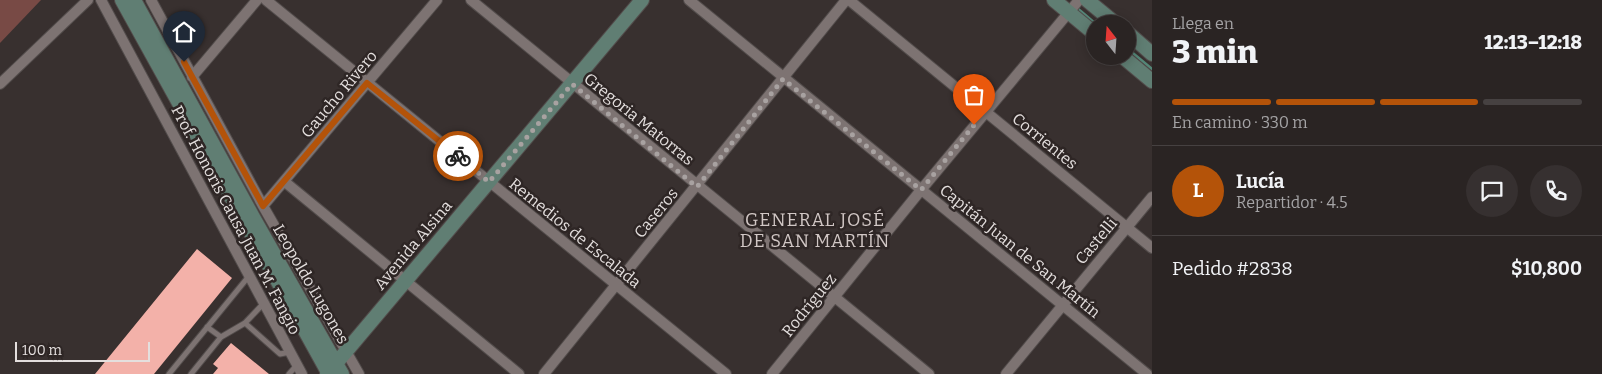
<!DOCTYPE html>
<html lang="es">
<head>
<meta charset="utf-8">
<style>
  :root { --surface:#2a2423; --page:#363030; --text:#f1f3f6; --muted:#a5a4a6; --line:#464141; --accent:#b45309 }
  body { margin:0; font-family:Bitter,serif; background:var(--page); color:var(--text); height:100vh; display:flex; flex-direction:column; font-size:19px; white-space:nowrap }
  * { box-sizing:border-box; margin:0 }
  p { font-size:16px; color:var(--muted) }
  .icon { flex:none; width:28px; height:28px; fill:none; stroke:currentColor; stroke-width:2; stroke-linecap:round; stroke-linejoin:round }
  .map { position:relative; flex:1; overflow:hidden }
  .drawer { display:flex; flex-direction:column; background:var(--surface); width:450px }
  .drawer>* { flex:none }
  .needle { width:32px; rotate:343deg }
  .buttons { position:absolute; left:1086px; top:15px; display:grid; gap:10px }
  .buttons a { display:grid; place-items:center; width:50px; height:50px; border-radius:50%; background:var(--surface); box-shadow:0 2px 12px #0003,0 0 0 1px var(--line); font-size:25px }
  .scale { position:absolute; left:15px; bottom:12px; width:135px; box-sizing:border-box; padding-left:5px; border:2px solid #e4dfde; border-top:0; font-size:14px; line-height:18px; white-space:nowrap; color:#e4dfde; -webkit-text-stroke:4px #2e2625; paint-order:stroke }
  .pin { position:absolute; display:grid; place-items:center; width:42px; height:42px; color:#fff; margin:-51px -21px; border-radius:50% 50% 50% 0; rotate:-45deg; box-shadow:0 0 5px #0007 }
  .pin .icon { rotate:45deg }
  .courier { position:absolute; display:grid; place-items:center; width:50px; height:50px; margin:-25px; border:4px solid #b45309; border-radius:50%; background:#fff; color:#222; box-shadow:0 1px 6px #0007 }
  .summary em { font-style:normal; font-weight:800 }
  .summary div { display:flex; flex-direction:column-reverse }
  .summary { display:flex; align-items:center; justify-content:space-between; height:85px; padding:0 20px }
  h1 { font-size:32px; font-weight:800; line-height:38px }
  .bar { display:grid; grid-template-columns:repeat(4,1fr); gap:8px 5px; align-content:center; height:60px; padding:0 20px }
  .bar i { height:6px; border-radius:4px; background:var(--line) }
  .bar .selected { background:var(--accent) }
  .bar p { grid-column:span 4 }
  .line { display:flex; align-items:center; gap:12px; padding:0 20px; border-top:1px solid var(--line) }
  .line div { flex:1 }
  .round { display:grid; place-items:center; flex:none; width:52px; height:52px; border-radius:26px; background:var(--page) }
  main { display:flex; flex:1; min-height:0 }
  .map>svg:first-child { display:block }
  .green { fill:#784a45 }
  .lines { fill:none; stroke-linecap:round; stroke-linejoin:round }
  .stream { stroke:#548677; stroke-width:2.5 }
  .building { fill:#f3b1a9 }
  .lane-casing { stroke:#524c4b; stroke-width:7 }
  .street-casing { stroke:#524c4b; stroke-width:12 }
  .secondary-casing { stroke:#524c4b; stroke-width:16 }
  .lane { stroke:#7d7372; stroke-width:5 }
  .street { stroke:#7d7372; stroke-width:10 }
  .secondary { stroke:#607e73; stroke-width:14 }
  .done { stroke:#a8a2a1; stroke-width:5; stroke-dasharray:0 9 }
  .route { stroke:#b45309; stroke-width:6 }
  .labels { text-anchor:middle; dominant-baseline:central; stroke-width:5; stroke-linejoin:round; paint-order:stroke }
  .street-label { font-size:16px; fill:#e4dfde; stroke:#2e2625 }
  .neighbourhood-label { font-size:18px; letter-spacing:1px; fill:#d1c7c5; stroke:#2e2625 }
</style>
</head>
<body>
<main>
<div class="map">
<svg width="1152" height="374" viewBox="0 0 1152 374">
  <rect width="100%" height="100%" fill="#38302f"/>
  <path class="green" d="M0,0H41L0,43Z"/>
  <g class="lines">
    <path class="stream" d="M1076,7L1096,24
      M1128,49L1152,69"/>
  </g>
  <path class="building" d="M197,249L232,278L154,374H95Z
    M231,343L269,374H213L218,368L213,364Z"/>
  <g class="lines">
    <defs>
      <path id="lane" d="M245,323L280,354L290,352
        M207,327L221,337
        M169,374L249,276
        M191,374L221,337L245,323L263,304
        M289,374L297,365"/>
      <path id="street" d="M101,0L302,374
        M151,0L263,206L359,374
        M266,0L726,374
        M471,0L929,374
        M689,0L1147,374
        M849,0L1152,248
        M192,77L257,0
        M0,84L88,0
        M285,182L519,374
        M263,206L437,0
        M544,374L846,0
        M772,374L921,190L1079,0
        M1006,374L1152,197"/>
      <path id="secondary" d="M122,0L329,374
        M134,0L253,217L342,374
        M1054,0L1095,34
        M1087,0L1116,24
        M1128,33L1152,54
        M1122,56L1152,81
        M327,374L642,0"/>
    </defs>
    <use href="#lane" class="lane-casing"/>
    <use href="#street" class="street-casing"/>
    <use href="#secondary" class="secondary-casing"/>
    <use href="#lane" class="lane"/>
    <use href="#street" class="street"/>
    <use href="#secondary" class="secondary"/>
  </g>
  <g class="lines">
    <path class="done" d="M458,156L489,182L572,84L697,187L783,79L921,190L974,125"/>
    <path class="route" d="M184,62L263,206L367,83L458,156"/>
  </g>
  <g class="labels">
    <g class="street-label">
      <text transform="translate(339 94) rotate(-50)">Gaucho Rivero</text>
      <text transform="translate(639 119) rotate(39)">Gregoria Matorras</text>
      <text transform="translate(1045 141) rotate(39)">Corrientes</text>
      <text transform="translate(656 213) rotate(-51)">Caseros</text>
      <text transform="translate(236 220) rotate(62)">Prof. Honoris Causa Juan M. Fangio</text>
      <text transform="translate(575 233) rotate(39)">Remedios de Escalada</text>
      <text transform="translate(1096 241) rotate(-50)">Castelli</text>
      <text transform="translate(413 245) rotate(-50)">Avenida Alsina</text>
      <text transform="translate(1020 251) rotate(39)">Capitán Juan de San Martín</text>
      <text transform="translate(311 284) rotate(60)">Leopoldo Lugones</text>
      <text transform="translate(809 305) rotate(-51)">Rodríguez</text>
    </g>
    <g class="neighbourhood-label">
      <text x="815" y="220">GENERAL JOSÉ<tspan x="815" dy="21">DE SAN MARTÍN</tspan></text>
    </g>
  </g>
</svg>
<div class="buttons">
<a><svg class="needle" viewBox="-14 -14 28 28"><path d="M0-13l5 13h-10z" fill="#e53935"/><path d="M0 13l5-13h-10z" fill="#a5a4a6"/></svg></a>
</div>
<div class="scale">100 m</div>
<div class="pin" style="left:974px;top:125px;background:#ea580c"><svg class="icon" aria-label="bag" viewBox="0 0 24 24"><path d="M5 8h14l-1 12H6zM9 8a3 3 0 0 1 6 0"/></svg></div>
<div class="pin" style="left:184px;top:62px;background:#1f2937"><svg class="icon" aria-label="home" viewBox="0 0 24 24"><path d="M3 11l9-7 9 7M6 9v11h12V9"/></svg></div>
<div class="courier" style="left:458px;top:156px"><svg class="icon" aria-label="bike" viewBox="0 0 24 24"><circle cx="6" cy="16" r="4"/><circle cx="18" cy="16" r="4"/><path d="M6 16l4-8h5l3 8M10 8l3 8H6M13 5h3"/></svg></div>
</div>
<section class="drawer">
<div class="summary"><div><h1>3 min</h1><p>Llega en</p></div><em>12:13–12:18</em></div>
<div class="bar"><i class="selected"></i><i class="selected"></i><i class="selected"></i><i></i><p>En camino · 330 m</p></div>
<div class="line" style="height:90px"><b class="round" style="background:var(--accent);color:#fff">L</b><div><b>Lucía</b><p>Repartidor · 4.5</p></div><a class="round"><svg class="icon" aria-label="chat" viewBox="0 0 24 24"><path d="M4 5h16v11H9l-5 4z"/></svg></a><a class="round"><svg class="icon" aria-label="phone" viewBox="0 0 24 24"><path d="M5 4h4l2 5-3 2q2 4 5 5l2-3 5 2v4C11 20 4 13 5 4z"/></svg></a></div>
<div class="line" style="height:65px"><div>Pedido #2838</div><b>$10,800</b></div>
</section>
</main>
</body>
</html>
